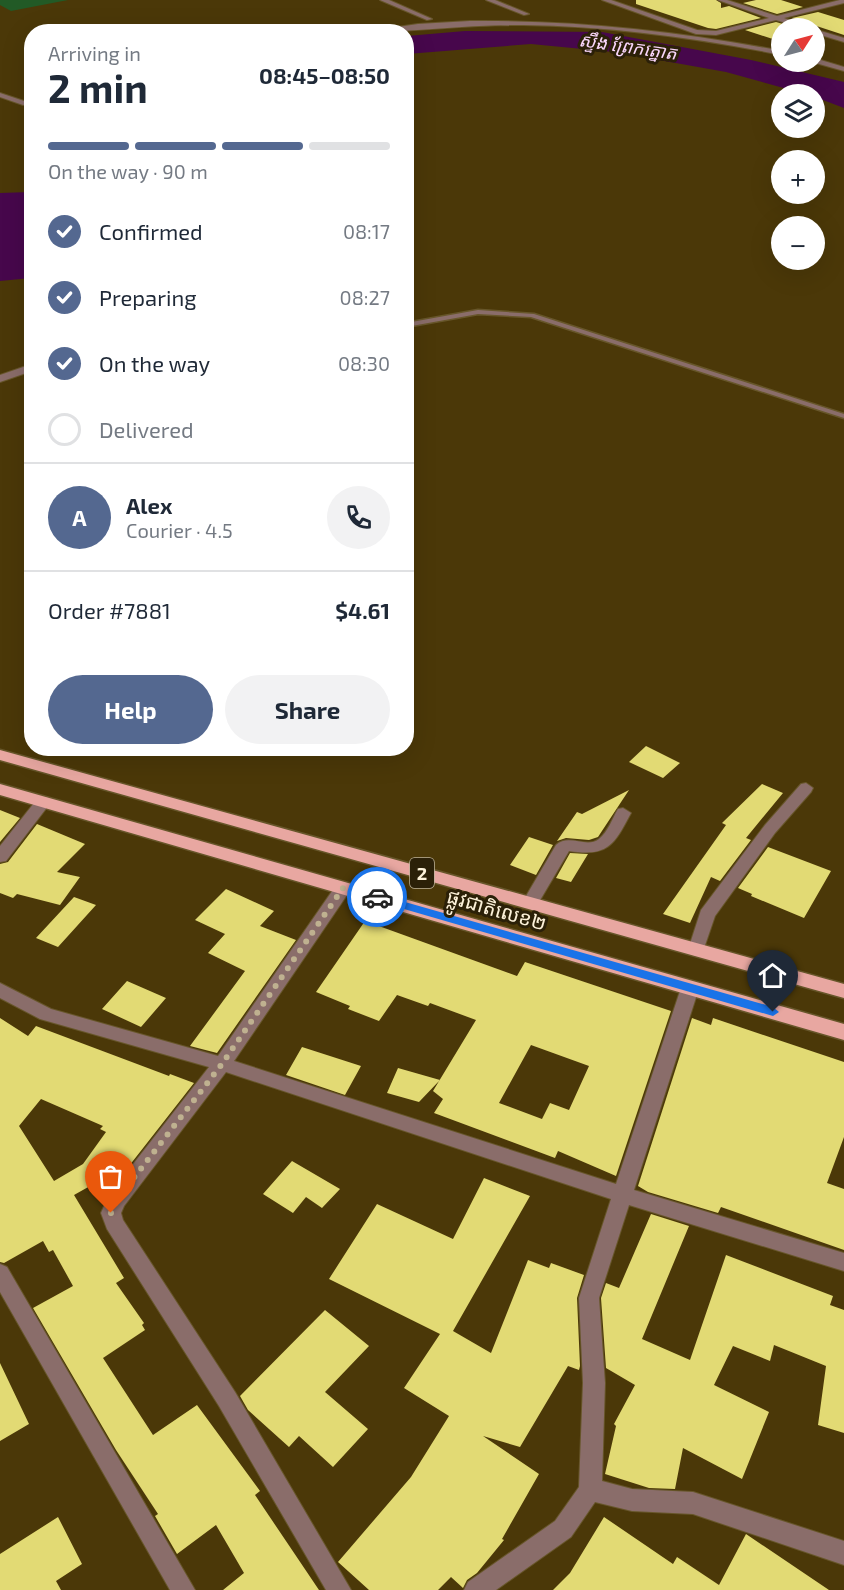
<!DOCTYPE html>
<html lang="en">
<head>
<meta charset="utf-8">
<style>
  :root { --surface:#fff; --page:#f2f2f3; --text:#1f2937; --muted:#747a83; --line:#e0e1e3; --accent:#546890 }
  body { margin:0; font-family:"Exo 2","Noto Sans Khmer",sans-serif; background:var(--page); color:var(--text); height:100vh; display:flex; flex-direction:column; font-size:22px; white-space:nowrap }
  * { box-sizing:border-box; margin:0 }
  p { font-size:20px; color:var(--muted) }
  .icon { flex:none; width:33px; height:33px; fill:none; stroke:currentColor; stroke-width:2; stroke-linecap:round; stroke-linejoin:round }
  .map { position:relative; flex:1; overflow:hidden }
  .panel { position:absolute; left:24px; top:24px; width:390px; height:732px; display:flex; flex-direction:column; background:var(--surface); border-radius:24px; box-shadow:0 6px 24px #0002 }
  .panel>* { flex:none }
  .needle { width:39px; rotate:54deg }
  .fabs { position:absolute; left:771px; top:18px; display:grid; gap:12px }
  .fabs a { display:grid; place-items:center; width:54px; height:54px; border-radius:50%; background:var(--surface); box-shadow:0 6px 24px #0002; font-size:30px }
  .pin { position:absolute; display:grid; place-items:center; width:51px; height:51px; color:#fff; margin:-62px -26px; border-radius:50% 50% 50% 0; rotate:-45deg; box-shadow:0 0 6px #0007 }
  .pin .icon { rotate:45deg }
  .courier { position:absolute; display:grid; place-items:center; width:60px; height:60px; margin:-30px; border:4px solid #1a73e8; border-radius:50%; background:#fff; color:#222; box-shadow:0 2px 8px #0007 }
  .headline em { font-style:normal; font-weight:700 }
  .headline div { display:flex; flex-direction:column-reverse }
  .headline { display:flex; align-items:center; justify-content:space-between; height:102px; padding:0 24px }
  h1 { font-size:39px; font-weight:700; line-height:45px }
  .bar { display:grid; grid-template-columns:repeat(4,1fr); gap:9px 6px; align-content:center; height:72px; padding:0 24px }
  .bar i { height:8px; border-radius:4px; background:var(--line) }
  .bar .selected { background:var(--accent) }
  .bar p { grid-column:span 4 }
  .line { display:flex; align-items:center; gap:15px; padding:0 24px; border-top:2px solid var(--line) }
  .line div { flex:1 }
  .round { display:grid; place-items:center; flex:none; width:63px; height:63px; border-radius:32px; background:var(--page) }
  ol { padding:0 24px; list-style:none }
  li { display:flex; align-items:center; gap:18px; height:66px }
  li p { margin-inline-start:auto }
  li .icon { padding:6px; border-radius:50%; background:var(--accent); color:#fff; stroke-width:4 }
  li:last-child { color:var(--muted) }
  li i { width:33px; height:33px; border:3px solid var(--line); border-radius:50% }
  .action { display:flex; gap:12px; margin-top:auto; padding:12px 24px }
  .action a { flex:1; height:69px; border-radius:36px; background:var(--accent); color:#fff; font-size:24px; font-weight:700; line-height:69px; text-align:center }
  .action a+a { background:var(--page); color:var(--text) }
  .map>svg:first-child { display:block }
  .green { fill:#225a26 }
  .water { fill:#47074c }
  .building { fill:#e2da74; fill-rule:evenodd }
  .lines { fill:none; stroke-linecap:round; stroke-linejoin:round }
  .service-casing { stroke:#67562a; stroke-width:3 }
  .minor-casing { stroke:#67562a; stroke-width:2 }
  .trunk-casing { stroke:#67562a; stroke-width:3 }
  .service { fill:#8a6d6a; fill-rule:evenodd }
  .minor { fill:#8a6d6a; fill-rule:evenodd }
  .trunk { fill:#e8a7a1; fill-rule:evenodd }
  .route { fill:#1a73e8 }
  .done { stroke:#bfb190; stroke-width:6; stroke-dasharray:0 10.8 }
  .labels { text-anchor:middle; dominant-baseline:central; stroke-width:6; stroke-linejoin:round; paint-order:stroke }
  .far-water-label { font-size:18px; font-style:italic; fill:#f9d6fb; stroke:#2b2008 }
  .shield { fill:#2b2008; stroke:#beb39b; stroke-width:1.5 }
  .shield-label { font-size:18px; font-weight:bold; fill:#fdf2da }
  .street-label { font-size:20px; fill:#fdf2da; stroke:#2b2008 }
</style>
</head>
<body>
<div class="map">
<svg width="844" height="1590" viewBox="0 0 844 1590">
  <rect width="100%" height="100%" fill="#4b3808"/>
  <path class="green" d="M0,0H68L11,11L0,5Z"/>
  <path class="water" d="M465,31L602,32L751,60L844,82V108L815,97L814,94H805L726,72L614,52L531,44L407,54V36Z
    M31,192V278L0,281V193Z"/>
  <path class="building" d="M636,0H716L721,3V8L729,6L761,18L716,29L708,28L636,4Z
    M756,0H781L803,7L777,14L743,3Z
    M818,12L844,20V35L792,18Z
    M776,22L797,28H782V42L745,30Z
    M646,746L680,763L663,778L629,762Z
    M762,784L783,793L746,838L751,840L720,881L711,877L690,923L663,914L726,825L722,823Z
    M629,790L598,837L589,840L566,838L557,841L577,812L582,814Z
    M0,810L20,818L0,842Z
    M37,824L85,844L57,872L80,877L60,905L17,894L13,898L0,893V864L8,862Z
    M529,837L553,845L536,875L510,865Z
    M768,847L831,871L804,918L751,896L752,894L738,888Z
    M570,853L588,854L571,882L556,878Z
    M226,889L274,911L260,926L296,940L217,1053L190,1046L245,971L208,953L225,934L195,920Z
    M74,897L96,905L58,947L36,938Z
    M365,921L517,976L525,962L671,1011L616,1176L558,1151L555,1158L434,1113L443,1099L433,1091L476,1020L430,1003L428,1006L397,995L379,1021L348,1009L350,1006L316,992ZM531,1045L589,1066L569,1110L550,1103L542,1119L499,1103Z
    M127,981L166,998L141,1027L102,1009Z
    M0,1018L28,1036L36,1026L169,1076L170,1074L194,1083L122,1175L115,1172L74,1195L124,1278L116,1283L144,1323L142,1325L145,1330L103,1358L153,1435L197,1405L260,1491L255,1495L319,1590H223L244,1573L216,1525L177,1554L155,1516L158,1514L116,1450L33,1308L73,1286L53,1250L49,1252L43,1241L4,1263L0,1262ZM41,1099L103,1126L100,1129L106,1132L83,1164L54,1181L19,1126Z
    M692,1018L711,1025L713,1018L844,1062V1137L827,1183L844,1189V1250L721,1207L718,1213L648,1192L638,1186Z
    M302,1047L361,1066L345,1095L286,1075Z
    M398,1068L440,1080L419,1102L387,1093Z
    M292,1161L340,1189L322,1208L306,1197L293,1213L263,1194Z
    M484,1178L530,1196L453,1331L491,1353L528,1260L549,1268L551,1263L584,1275L577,1298L580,1366L579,1370L568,1366L520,1447L483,1436L539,1474L502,1539L504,1540L477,1573L467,1580L463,1588L451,1577L438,1590H369L338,1562L411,1477L449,1416L404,1388L440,1334L329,1279L377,1204L453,1239Z
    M651,1214L689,1226L642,1339L690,1360L726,1255L833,1296L830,1305L844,1310V1433L818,1425L826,1366L774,1345L770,1361L733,1346L714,1385L769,1412L742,1479L683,1448L675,1489L649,1488L605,1474L616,1426L614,1424L635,1385L606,1368L601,1298L606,1283L619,1288Z
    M325,1310L369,1346L325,1392L368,1429L333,1467L299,1436L289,1447L248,1410L240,1396Z
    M0,1363L29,1424L0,1441Z
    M58,1517L82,1564L56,1581L61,1590H0V1554Z
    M604,1517L673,1564L677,1557L719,1585L746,1534L829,1590H553L570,1573Z"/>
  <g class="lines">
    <defs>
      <path id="service" d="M478,310L534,314L844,414V418L531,317L478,314L406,327V323Z"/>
      <path id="minor" d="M380,0H389L432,19L427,20Z
        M486,0H495L529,14L524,15Z
        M602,0H611L697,30L716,31L769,18L718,0H727L777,16L840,0H844V3L784,18L811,28H803L776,20L716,35L696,34Z
        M470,21C576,20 678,31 782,51V55C696,38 610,26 523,25C469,24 416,32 363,32L418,24Z
        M814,29L844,38V42L814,33Z
        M814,58L844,67V71L812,62H814Z
        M0,93L24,101L32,100V104L23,105L0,97Z
        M32,364V371L0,382V375Z
        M806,783L813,788L811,792L775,833L715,916L702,954L696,956L690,954L688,950L701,910L765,825L801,784Z
        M43,797L48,798L51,802L48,806L6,861L0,862V846L38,798Z
        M623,808L631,813C614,845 608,857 569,851L536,907H524L522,903L556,845C569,833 586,849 599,839C608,832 612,819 618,809Z
        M343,882L349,884L351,888L349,892L234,1061L616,1184L681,988L684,983L690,981L696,983L699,988L634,1190L844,1253V1271L629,1205L599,1298L605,1383L602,1481L632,1489L693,1492L844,1541V1565L693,1514L632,1511L595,1502L571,1537L496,1590H464L468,1582L555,1521L579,1487L583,1383L579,1298L611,1199L226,1072L124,1206L121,1213L123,1220L235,1392L351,1590H326L219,1406L107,1229L101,1213L109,1195L209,1067L40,1019L0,998V983L51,1009L218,1056L337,884Z
        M0,1264L7,1267L195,1590H170L0,1292Z"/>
      <path id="trunk" d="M0,750L844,984V998L0,760Z
        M0,784L844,1024V1040L0,795Z"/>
    </defs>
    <use href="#service" class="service-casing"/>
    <use href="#minor" class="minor-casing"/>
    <use href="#trunk" class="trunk-casing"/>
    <use href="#service" class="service"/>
    <use href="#minor" class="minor"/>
    <use href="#trunk" class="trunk"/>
  </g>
  <path class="route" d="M377,894L773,1007L779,1012L773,1016L373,900L371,897Z"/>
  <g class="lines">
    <path class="done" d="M111,1213L116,1201L222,1064L343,888L377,897"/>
  </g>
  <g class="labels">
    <g class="far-water-label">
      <text transform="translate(628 46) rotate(8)">ស្ទឹង ព្រែកត្នោត</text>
    </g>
    <rect class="shield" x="410" y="858" width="24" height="30" rx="4.5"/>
    <g class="shield-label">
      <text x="422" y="873">2</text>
    </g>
    <g class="street-label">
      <text transform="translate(497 909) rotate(16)">ផ្លូវជាតិលេខ២</text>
    </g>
  </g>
</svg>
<div class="fabs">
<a><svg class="needle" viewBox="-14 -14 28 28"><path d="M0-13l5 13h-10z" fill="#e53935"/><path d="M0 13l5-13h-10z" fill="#747a83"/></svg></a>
<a><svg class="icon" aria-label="layers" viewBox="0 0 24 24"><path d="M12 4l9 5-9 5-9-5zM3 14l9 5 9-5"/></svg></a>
<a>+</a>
<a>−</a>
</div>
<div class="pin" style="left:111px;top:1213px;background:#ea580c"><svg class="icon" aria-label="bag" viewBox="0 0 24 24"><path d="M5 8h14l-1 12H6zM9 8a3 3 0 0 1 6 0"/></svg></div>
<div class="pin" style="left:773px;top:1012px;background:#1f2937"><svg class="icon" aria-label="home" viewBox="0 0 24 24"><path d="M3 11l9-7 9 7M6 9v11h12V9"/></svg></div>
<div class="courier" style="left:377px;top:897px"><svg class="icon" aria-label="car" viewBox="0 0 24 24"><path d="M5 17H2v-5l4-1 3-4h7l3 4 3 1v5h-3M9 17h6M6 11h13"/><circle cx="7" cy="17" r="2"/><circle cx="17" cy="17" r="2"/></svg></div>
<section class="panel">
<div class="headline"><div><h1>2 min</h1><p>Arriving in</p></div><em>08:45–08:50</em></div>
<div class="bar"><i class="selected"></i><i class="selected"></i><i class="selected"></i><i></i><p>On the way · 90 m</p></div>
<ol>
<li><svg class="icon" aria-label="check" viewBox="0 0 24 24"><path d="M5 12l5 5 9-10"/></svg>Confirmed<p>08:17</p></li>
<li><svg class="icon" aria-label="check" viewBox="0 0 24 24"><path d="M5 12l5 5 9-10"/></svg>Preparing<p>08:27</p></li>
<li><svg class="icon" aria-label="check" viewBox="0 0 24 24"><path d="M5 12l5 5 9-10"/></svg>On the way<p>08:30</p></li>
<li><i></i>Delivered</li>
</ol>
<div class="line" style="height:108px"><b class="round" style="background:var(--accent);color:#fff">A</b><div><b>Alex</b><p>Courier · 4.5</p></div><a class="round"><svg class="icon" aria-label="phone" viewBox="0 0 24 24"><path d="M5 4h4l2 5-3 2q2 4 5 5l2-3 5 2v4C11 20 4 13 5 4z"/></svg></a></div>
<div class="line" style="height:78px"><div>Order #7881</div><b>$4.61</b></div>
<div class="action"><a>Help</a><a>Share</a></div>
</section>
</div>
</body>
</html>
